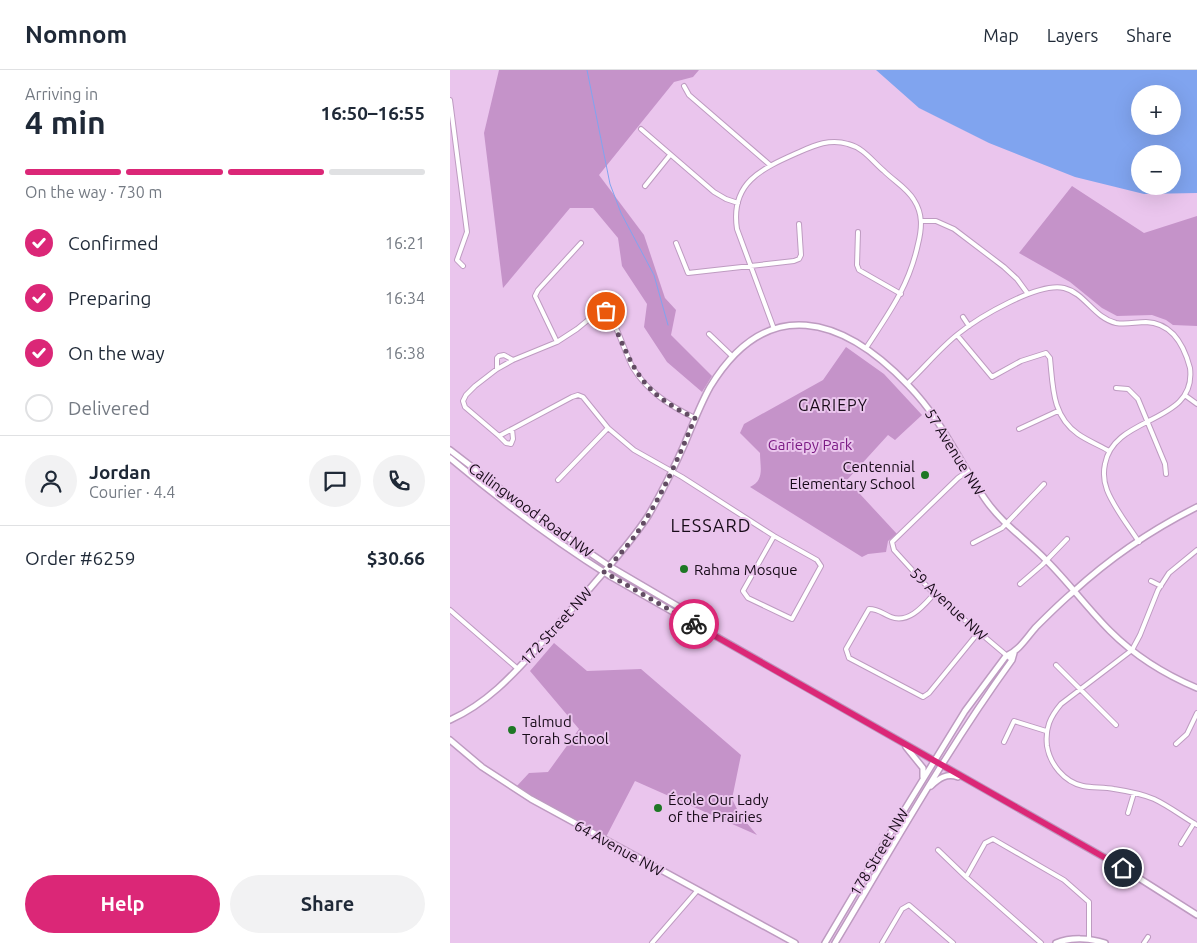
<!DOCTYPE html>
<html lang="en">
<head>
<meta charset="utf-8">
<style>
  :root { --surface:#fff; --page:#f2f2f3; --text:#1f2937; --muted:#747a83; --line:#e0e1e3; --accent:#db2777 }
  body { margin:0; font-family:Ubuntu,sans-serif; background:var(--page); color:var(--text); height:100vh; display:flex; flex-direction:column; font-size:19px; white-space:nowrap }
  * { box-sizing:border-box; margin:0 }
  p { font-size:16px; color:var(--muted) }
  .icon { flex:none; width:28px; height:28px; fill:none; stroke:currentColor; stroke-width:2; stroke-linecap:round; stroke-linejoin:round }
  .map { position:relative; flex:1; overflow:hidden }
  .panel { display:flex; flex-direction:column; background:var(--surface); width:450px }
  .panel>* { flex:none }
  .fabs { position:absolute; left:681px; top:15px; display:grid; gap:10px }
  .fabs a { display:grid; place-items:center; width:50px; height:50px; border-radius:50%; background:var(--surface); box-shadow:0 5px 20px #0002; font-size:25px }
  .pin { position:absolute; display:grid; place-items:center; width:42px; height:42px; color:#fff; margin:-21px; border:2px solid #fff; border-radius:50%; box-shadow:0 1px 5px #0007 }
  .courier { position:absolute; display:grid; place-items:center; width:50px; height:50px; margin:-25px; border:4px solid #db2777; border-radius:50%; background:#fff; color:#222; box-shadow:0 1px 6px #0007 }
  .overview em { font-style:normal; font-weight:600 }
  .overview div { display:flex; flex-direction:column-reverse }
  .overview { display:flex; align-items:center; justify-content:space-between; height:85px; padding:0 25px }
  h1 { font-size:32px; font-weight:600; line-height:38px }
  .bar { display:grid; grid-template-columns:repeat(4,1fr); gap:8px 5px; align-content:center; height:60px; padding:0 25px }
  .bar i { height:6px; border-radius:4px; background:var(--line) }
  .bar .active { background:var(--accent) }
  .bar p { grid-column:span 4 }
  .line { display:flex; align-items:center; gap:12px; padding:0 25px; border-top:1px solid var(--line) }
  .line div { flex:1 }
  .round { display:grid; place-items:center; flex:none; width:52px; height:52px; border-radius:26px; background:var(--page) }
  ol { padding:0 25px; list-style:none }
  li { display:flex; align-items:center; gap:15px; height:55px }
  li p { margin-inline-start:auto }
  li .icon { padding:5px; border-radius:50%; background:var(--accent); color:#fff; stroke-width:4 }
  li:last-child { color:var(--muted) }
  li i { width:28px; height:28px; border:2px solid var(--line); border-radius:50% }
  .button { display:flex; gap:10px; margin-top:auto; padding:10px 25px }
  .button a { flex:1; height:58px; border-radius:30px; background:var(--accent); color:#fff; font-size:20px; font-weight:600; line-height:58px; text-align:center }
  .button a+a { background:var(--page); color:var(--text) }
  header { display:flex; align-items:center; gap:30px; box-sizing:border-box; height:70px; padding:0 25px; background:var(--surface); border-bottom:1px solid var(--line) }
  header strong { font-size:24px }
  nav { display:flex; gap:28px; margin-inline-start:auto; font-size:18px }
  main { display:flex; flex:1; min-height:0 }
  .map>svg:first-child { display:block }
  .green { fill:#c593c9 }
  .water { fill:#80a4ef; fill-rule:evenodd }
  .lines { fill:none; stroke-linecap:round; stroke-linejoin:round }
  .stream { stroke:#80a4ef; stroke-width:1 }
  .street-casing { stroke:#be9bc1; stroke-width:6 }
  .secondary-casing { stroke:#be9bc1; stroke-width:8 }
  .street { stroke:#fff; stroke-width:4 }
  .secondary { stroke:#fff; stroke-width:5 }
  .done { stroke:#624c63; stroke-width:5; stroke-dasharray:0 9 }
  .route { stroke:#db2777; stroke-width:6 }
  .poi-dot { fill:#1e7725; stroke:#eac5ed; stroke-width:2 }
  .labels { text-anchor:middle; dominant-baseline:central; stroke-width:4; stroke-linejoin:round; paint-order:stroke }
  .park-label { font-size:15px; fill:#7b1b84; stroke:#eac5ed }
  .street-label { font-size:15px; fill:#180b19; stroke:#eac5ed }
  .poi-label { font-size:15px; fill:#180b19; stroke:#eac5ed; text-anchor:start }
  .neighbourhood-label { font-size:16px; letter-spacing:1px; fill:#180b19; stroke:#eac5ed }
  .quarter-label { font-size:18px; letter-spacing:1px; fill:#180b19; stroke:#eac5ed }
</style>
</head>
<body>
<header>
<strong>Nomnom</strong>
<nav><a>Map</a><a>Layers</a><a>Share</a></nav>
</header>
<main>
<section class="panel">
<div class="overview"><div><h1>4 min</h1><p>Arriving in</p></div><em>16:50–16:55</em></div>
<div class="bar"><i class="active"></i><i class="active"></i><i class="active"></i><i></i><p>On the way · 730 m</p></div>
<ol>
<li><svg class="icon" aria-label="check" viewBox="0 0 24 24"><path d="M5 12l5 5 9-10"/></svg>Confirmed<p>16:21</p></li>
<li><svg class="icon" aria-label="check" viewBox="0 0 24 24"><path d="M5 12l5 5 9-10"/></svg>Preparing<p>16:34</p></li>
<li><svg class="icon" aria-label="check" viewBox="0 0 24 24"><path d="M5 12l5 5 9-10"/></svg>On the way<p>16:38</p></li>
<li><i></i>Delivered</li>
</ol>
<div class="line" style="height:90px"><a class="round"><svg class="icon" aria-label="person" viewBox="0 0 24 24"><circle cx="12" cy="8" r="4"/><path d="M4 21q1-7 8-7t8 7"/></svg></a><div><b>Jordan</b><p>Courier · 4.4</p></div><a class="round"><svg class="icon" aria-label="chat" viewBox="0 0 24 24"><path d="M4 5h16v11H9l-5 4z"/></svg></a><a class="round"><svg class="icon" aria-label="phone" viewBox="0 0 24 24"><path d="M5 4h4l2 5-3 2q2 4 5 5l2-3 5 2v4C11 20 4 13 5 4z"/></svg></a></div>
<div class="line" style="height:65px"><div>Order #6259</div><b>$30.66</b></div>
<div class="button"><a>Help</a><a>Share</a></div>
</section>
<div class="map">
<svg width="747" height="873" viewBox="0 0 747 873">
  <rect width="100%" height="100%" fill="#eac5ed"/>
  <path class="green" d="M49,0H249L243,7L224,12L149,105L194,165L215,228L226,240L221,265L262,306L252,322L217,292L194,257L197,234L172,196L168,168L143,138H120L53,218L34,63Z
    M622,116L694,163L747,146V256L723,255L716,250L702,245L667,246L652,238L620,212L569,183Z
    M396,277L434,304L472,345L445,370L438,365L397,410L447,464L438,471L436,482L418,484L412,487L300,417C315,410 310,397 310,383L290,363L294,354L373,310Z
    M104,573L137,601L191,599L291,685L282,729L290,745L307,765L185,711L156,767L66,717L79,703L98,702L129,659L80,601Z"/>
  <path class="water" d="M426,0H747V123L694,124L625,107L539,73L469,38ZM690,24H722V56H690ZM690,84H722V116H690Z"/>
  <g class="lines">
    <path class="stream" d="M137,0L160,114L171,143L204,205L218,255"/>
    <defs>
      <path id="street" d="M234,16L239,25L320,95
        M0,30L17,162L7,190L13,196
        M191,59L264,122L276,129L288,133
        M195,116L220,85
        M471,151H486L504,159L554,197L567,209L578,224
        M408,162L407,195L409,200L451,224
        M226,173L238,203L344,191L349,189L351,185L349,154
        M513,247L519,256
        M324,259L287,159C280,113 311,99 347,83C363,76 379,68 398,74C414,78 422,91 434,101C444,111 457,118 464,130C473,144 472,158 468,174C459,216 439,243 416,278
        M259,264L282,286
        M507,265L542,307L571,291L596,283L600,288C603,317 602,346 628,364C638,371 649,375 659,381
        M107,272L85,226L88,220L131,173
        M47,299V288L49,286L54,285L63,290
        M457,314C474,298 490,278 508,264C529,247 588,212 614,218C635,223 644,248 666,253C676,255 686,252 696,252C722,253 734,275 740,298C747,355 664,344 655,394C653,403 654,412 657,420C664,438 678,455 689,472
        M666,318L678,319L688,329L715,394L716,404
        M736,326L747,334
        M245,348C220,336 198,322 183,298C175,284 165,246 153,240L149,241L127,259L107,272L63,290L47,299L25,316L16,325L13,331L15,337L49,366L122,327L128,325L133,327L158,358L184,380L232,407L324,466L367,490L371,496L342,549L298,528L293,521L324,466
        M569,359L608,341
        M49,366L56,373L61,374L63,369L62,359
        M518,401L508,408L442,472L444,480L484,524L562,590
        M108,410L158,358
        M523,473L552,458L594,414
        M747,480L719,503L708,520L690,565L682,580L611,634C600,647 595,658 597,676C600,694 614,712 633,716C643,718 654,717 664,719C677,721 692,724 704,729C719,736 733,747 747,755
        M701,511L711,516
        M570,514L592,495L617,469
        M484,524C474,535 459,554 441,547C433,544 429,539 419,539L396,579L399,588L473,627L479,623L528,563
        M0,540L68,599
        M606,595L666,655
        M554,672L564,651L596,661
        M726,674L737,664L747,643
        M678,743L684,723
        M731,774L744,753
        M488,780L516,807L591,873
        M516,807L535,773L543,769L614,810L639,832V869
        M202,873L247,821
        M432,873L452,839L459,835L503,873
        M694,873L698,867"/>
      <path id="secondary" d="M0,380L87,447L159,496L246,547L259,559
        M0,388C51,431 104,471 160,506L673,798L747,845
        M0,650C36,634 62,606 88,577C104,559 120,541 136,523C157,498 180,474 198,446C212,422 224,398 235,373C243,354 250,335 260,317C317,223 393,247 458,315C493,351 508,390 535,429C552,454 577,470 597,491C619,513 638,539 660,561C684,585 716,605 747,618
        M0,670L32,697L81,729L345,873
        M456,677L473,698V707
        M481,716C489,708 497,703 508,707
        M375,873L439,765L515,641L556,586C569,581 577,567 586,557C598,545 610,533 623,522C659,489 703,459 747,437
        M385,873C442,778 496,681 562,590L564,583
        M606,873C621,867 640,868 655,873"/>
    </defs>
    <use href="#street" class="street-casing"/>
    <use href="#secondary" class="secondary-casing"/>
    <use href="#street" class="street"/>
    <use href="#secondary" class="secondary"/>
  </g>
  <g class="lines">
    <path class="done" d="M156,241L160,246C184,299 189,322 245,348C228,389 210,431 184,467C174,480 164,491 154,502L244,554"/>
    <path class="route" d="M244,554L673,798"/>
  </g>
  <g class="poi-dot">
    <circle cx="475" cy="405" r="5"/>
    <circle cx="234" cy="499" r="5"/>
    <circle cx="62" cy="660" r="5"/>
    <circle cx="208" cy="738" r="5"/>
  </g>
  <g class="labels">
    <g class="park-label">
      <text x="360" y="374">Gariepy Park</text>
    </g>
    <g class="street-label">
      <text transform="translate(505 382) rotate(58)">57 Avenue NW</text>
      <text transform="translate(81 440) rotate(36)">Callingwood Road NW</text>
      <text transform="translate(499 534) rotate(43)">59 Avenue NW</text>
      <text transform="translate(106 556) rotate(-48)">172 Street NW</text>
      <text transform="translate(169 778) rotate(29)">64 Avenue NW</text>
      <text transform="translate(429 782) rotate(-59)">178 Street NW</text>
    </g>
    <g class="poi-label">
      <text x="465" y="396" text-anchor="end">Centennial<tspan x="465" dy="17">Elementary School</tspan></text>
      <text x="244" y="499">Rahma Mosque</text>
      <text x="72" y="651">Talmud<tspan x="72" dy="17">Torah School</tspan></text>
      <text x="218" y="729">École Our Lady<tspan x="218" dy="17">of the Prairies</tspan></text>
    </g>
    <g class="neighbourhood-label">
      <text x="383" y="335">GARIEPY</text>
    </g>
    <g class="quarter-label">
      <text x="261" y="455">LESSARD</text>
    </g>
  </g>
</svg>
<div class="fabs">
<a>+</a>
<a>−</a>
</div>
<div class="pin" style="left:156px;top:241px;background:#ea580c"><svg class="icon" aria-label="bag" viewBox="0 0 24 24"><path d="M5 8h14l-1 12H6zM9 8a3 3 0 0 1 6 0"/></svg></div>
<div class="pin" style="left:673px;top:798px;background:#1f2937"><svg class="icon" aria-label="home" viewBox="0 0 24 24"><path d="M3 11l9-7 9 7M6 9v11h12V9"/></svg></div>
<div class="courier" style="left:244px;top:554px"><svg class="icon" aria-label="bike" viewBox="0 0 24 24"><circle cx="6" cy="16" r="4"/><circle cx="18" cy="16" r="4"/><path d="M6 16l4-8h5l3 8M10 8l3 8H6M13 5h3"/></svg></div>
</div>
</main>
</body>
</html>
